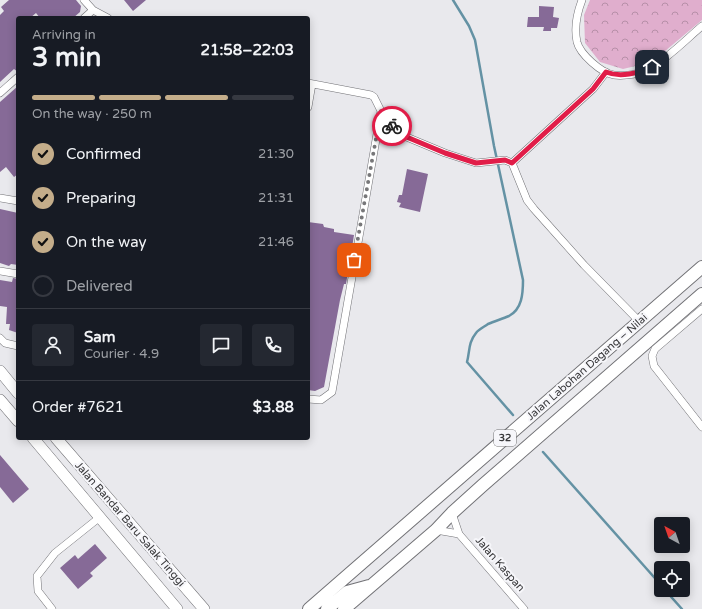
<!DOCTYPE html>
<html lang="en">
<head>
<meta charset="utf-8">
<style>
  :root { --surface:#171b24; --page:#242831; --text:#f1f3f6; --muted:#9ea1a6; --line:#363941; --accent:#c4ad8a }
  body { margin:0; font-family:"Varela Round",sans-serif; background:var(--page); color:var(--text); height:100vh; display:flex; flex-direction:column; font-size:15px; white-space:nowrap }
  * { box-sizing:border-box; margin:0 }
  p { font-size:13px; color:var(--muted) }
  .icon { flex:none; width:22px; height:22px; fill:none; stroke:currentColor; stroke-width:2; stroke-linecap:round; stroke-linejoin:round }
  .map { position:relative; flex:1; overflow:hidden }
  .details { position:absolute; left:16px; top:16px; width:294px; height:424px; display:flex; flex-direction:column; background:var(--surface); border-radius:4px; box-shadow:0 2px 10px #0003 }
  .details>* { flex:none }
  .needle { width:26px; rotate:320deg }
  .controls { position:absolute; left:654px; top:517px; display:grid; gap:8px }
  .controls a { display:grid; place-items:center; width:36px; height:36px; border-radius:4px; background:var(--surface); box-shadow:0 2px 10px #0003; font-size:20px }
  .pin { position:absolute; display:grid; place-items:center; width:34px; height:34px; color:#fff; margin:-17px; border-radius:8px; box-shadow:0 2px 6px #0006 }
  .courier { position:absolute; display:grid; place-items:center; width:40px; height:40px; margin:-20px; border:3px solid #e11d48; border-radius:50%; background:#fff; color:#222; box-shadow:0 1px 5px #0007 }
  .summary em { font-style:normal; font-weight:700 }
  .summary div { display:flex; flex-direction:column-reverse }
  .summary { display:flex; align-items:center; justify-content:space-between; height:68px; padding:0 16px }
  h1 { font-size:26px; font-weight:700; line-height:30px }
  .bar { display:grid; grid-template-columns:repeat(4,1fr); gap:6px 4px; align-content:center; height:48px; padding:0 16px }
  .bar i { height:5px; border-radius:3px; background:var(--line) }
  .bar .current { background:var(--accent) }
  .bar p { grid-column:span 4 }
  .line { display:flex; align-items:center; gap:10px; padding:0 16px; border-top:1px solid var(--line) }
  .line div { flex:1 }
  .round { display:grid; place-items:center; flex:none; width:42px; height:42px; border-radius:4px; background:var(--page) }
  ol { padding:0 16px; list-style:none }
  li { display:flex; align-items:center; gap:12px; height:44px }
  li p { margin-inline-start:auto }
  li .icon { padding:4px; border-radius:50%; background:var(--accent); color:#111; stroke-width:4 }
  li:last-child { color:var(--muted) }
  li i { width:22px; height:22px; border:2px solid var(--line); border-radius:50% }
  .map>svg:first-child { display:block }
  .park { fill:url(#park-crowns) }
  .lines { fill:none; stroke-linecap:round; stroke-linejoin:round }
  .stream { stroke:#6492a4; stroke-width:2.5 }
  .building { fill:#866a97 }
  .minor-casing { stroke:#727276; stroke-width:8 }
  .secondary-casing { stroke:#727276; stroke-width:12 }
  .primary-casing { stroke:#727276; stroke-width:14 }
  .minor { stroke:#fff; stroke-width:7 }
  .secondary { stroke:#fff; stroke-width:11 }
  .primary { stroke:#fff; stroke-width:12 }
  .done { stroke:#777779; stroke-width:4; stroke-dasharray:0 7.2 }
  .route { stroke:#e11d48; stroke-width:5 }
  .labels { text-anchor:middle; dominant-baseline:central; stroke-width:4; stroke-linejoin:round; paint-order:stroke }
  .shield { fill:#f6f6fa; stroke:#727274; stroke-width:1 }
  .shield-label { font-size:10px; font-weight:bold; fill:#39393b }
  .street-label { font-size:11px; fill:#39393b; stroke:#f6f6fa }
</style>
</head>
<body>
<div class="map">
<svg width="702" height="609" viewBox="0 0 702 609">
  <defs>
    <pattern id="park-crowns" width="20" height="18" patternUnits="userSpaceOnUse"><rect width="20" height="18" fill="#e0aecd"/><path d="M2 6a3 3 0 1 1 6 0M12 15a3 3 0 1 1 6 0" fill="none" stroke="#b78fa8"/></pattern>
  </defs>
  <rect width="100%" height="100%" fill="#e9e9ed"/>
  <path class="park" d="M590,0H702V20L652,62L623,69L600,62L585,43L584,15Z"/>
  <g class="lines">
    <path class="stream" d="M453,0L469,26L475,40L494,146L523,280C523,294 522,309 509,316C502,319 495,321 488,324C484,327 479,329 476,333C468,343 470,351 467,362L513,415
      M543,452L661,585
      M665,590L682,609"/>
  </g>
  <path class="building" d="M9,0H76L81,6L80,12L73,18H40L36,13L30,18H18V72L14,69L0,82V15L4,11L1,7Z
    M124,0H146L133,11Z
    M539,6L554,7L553,17L559,18L557,28H551V31H543L544,27H527L528,17H539Z
    M18,86V174L14,177L6,167L0,172V102Z
    M407,169L428,174L420,212L399,207L401,203L397,202L399,195H402Z
    M0,209L18,213V265L11,264L9,266L0,263Z
    M308,222L323,224L324,227L334,229V232L354,235L346,284H344L340,300L324,387L315,391L308,390Z
    M13,278L18,279V333L9,330L10,324H6L7,307L0,306V280L12,282Z
    M0,455L29,489L13,503L0,487Z
    M95,544L107,558L90,573L93,576L78,589L60,568L75,555L78,559Z"/>
  <g class="lines">
    <defs>
      <path id="minor" d="M84,0L93,10L108,18
        M582,0C577,13 574,28 577,42C580,54 601,73 614,75C621,76 632,75 638,73C663,64 682,43 702,26
        M84,18L93,10
        M308,83L371,95L374,97L381,111L397,133L445,153L476,163L505,160L512,163L527,200L534,209L584,265L635,317
        M0,93L18,77
        M308,107L312,84
        M512,163L593,89L606,72
        M0,198L18,201
        M0,271L18,274
        M702,309L655,349L652,356L654,366L702,427
        M0,338L5,343L18,346
        M308,399L321,400L332,392L381,111
        M452,513L459,534L524,609
        M436,530L459,534
        M52,609L38,591L37,576L55,553L100,517"/>
      <path id="secondary" d="M0,371L18,393
        M0,400L18,421
        M33,438L177,609
        M56,438L204,609"/>
      <path id="primary" d="M309,609L702,267
        M327,609L347,592L369,586
        M344,609L436,530L452,513L483,485L702,294"/>
    </defs>
    <use href="#minor" class="minor-casing"/>
    <use href="#secondary" class="secondary-casing"/>
    <use href="#primary" class="primary-casing"/>
    <use href="#minor" class="minor"/>
    <use href="#secondary" class="secondary"/>
    <use href="#primary" class="primary"/>
  </g>
  <g class="lines">
    <path class="done" d="M354,260L381,111L392,126"/>
    <path class="route" d="M392,126L397,133L445,153L476,163L505,160L512,163L593,89L606,72C621,78 637,73 652,67"/>
  </g>
  <g class="labels">
    <rect class="shield" x="494" y="430" width="22" height="16" rx="3"/>
    <g class="shield-label">
      <text x="505" y="438">32</text>
    </g>
    <g class="street-label">
      <text transform="translate(587 367) rotate(-41)">Jalan Labohan Dagang ‒ Nilai</text>
      <text transform="translate(130 524) rotate(49)">Jalan Bandar Baru Salak Tinggi</text>
      <text transform="translate(500 564) rotate(49)">Jalan Kaspan</text>
    </g>
  </g>
</svg>
<div class="controls">
<a><svg class="needle" viewBox="-14 -14 28 28"><path d="M0-13l5 13h-10z" fill="#e53935"/><path d="M0 13l5-13h-10z" fill="#9ea1a6"/></svg></a>
<a><svg class="icon" aria-label="locate" viewBox="0 0 24 24"><circle cx="12" cy="12" r="6"/><path d="M12 2v4M12 18v4M2 12h4M18 12h4"/></svg></a>
</div>
<div class="pin" style="left:354px;top:260px;background:#ea580c"><svg class="icon" aria-label="bag" viewBox="0 0 24 24"><path d="M5 8h14l-1 12H6zM9 8a3 3 0 0 1 6 0"/></svg></div>
<div class="pin" style="left:652px;top:67px;background:#1f2937"><svg class="icon" aria-label="home" viewBox="0 0 24 24"><path d="M3 11l9-7 9 7M6 9v11h12V9"/></svg></div>
<div class="courier" style="left:392px;top:126px"><svg class="icon" aria-label="bike" viewBox="0 0 24 24"><circle cx="6" cy="16" r="4"/><circle cx="18" cy="16" r="4"/><path d="M6 16l4-8h5l3 8M10 8l3 8H6M13 5h3"/></svg></div>
<section class="details">
<div class="summary"><div><h1>3 min</h1><p>Arriving in</p></div><em>21:58–22:03</em></div>
<div class="bar"><i class="current"></i><i class="current"></i><i class="current"></i><i></i><p>On the way · 250 m</p></div>
<ol>
<li><svg class="icon" aria-label="check" viewBox="0 0 24 24"><path d="M5 12l5 5 9-10"/></svg>Confirmed<p>21:30</p></li>
<li><svg class="icon" aria-label="check" viewBox="0 0 24 24"><path d="M5 12l5 5 9-10"/></svg>Preparing<p>21:31</p></li>
<li><svg class="icon" aria-label="check" viewBox="0 0 24 24"><path d="M5 12l5 5 9-10"/></svg>On the way<p>21:46</p></li>
<li><i></i>Delivered</li>
</ol>
<div class="line" style="height:72px"><a class="round"><svg class="icon" aria-label="person" viewBox="0 0 24 24"><circle cx="12" cy="8" r="4"/><path d="M4 21q1-7 8-7t8 7"/></svg></a><div><b>Sam</b><p>Courier · 4.9</p></div><a class="round"><svg class="icon" aria-label="chat" viewBox="0 0 24 24"><path d="M4 5h16v11H9l-5 4z"/></svg></a><a class="round"><svg class="icon" aria-label="phone" viewBox="0 0 24 24"><path d="M5 4h4l2 5-3 2q2 4 5 5l2-3 5 2v4C11 20 4 13 5 4z"/></svg></a></div>
<div class="line" style="height:52px"><div>Order #7621</div><b>$3.88</b></div>
</section>
</div>
</body>
</html>
